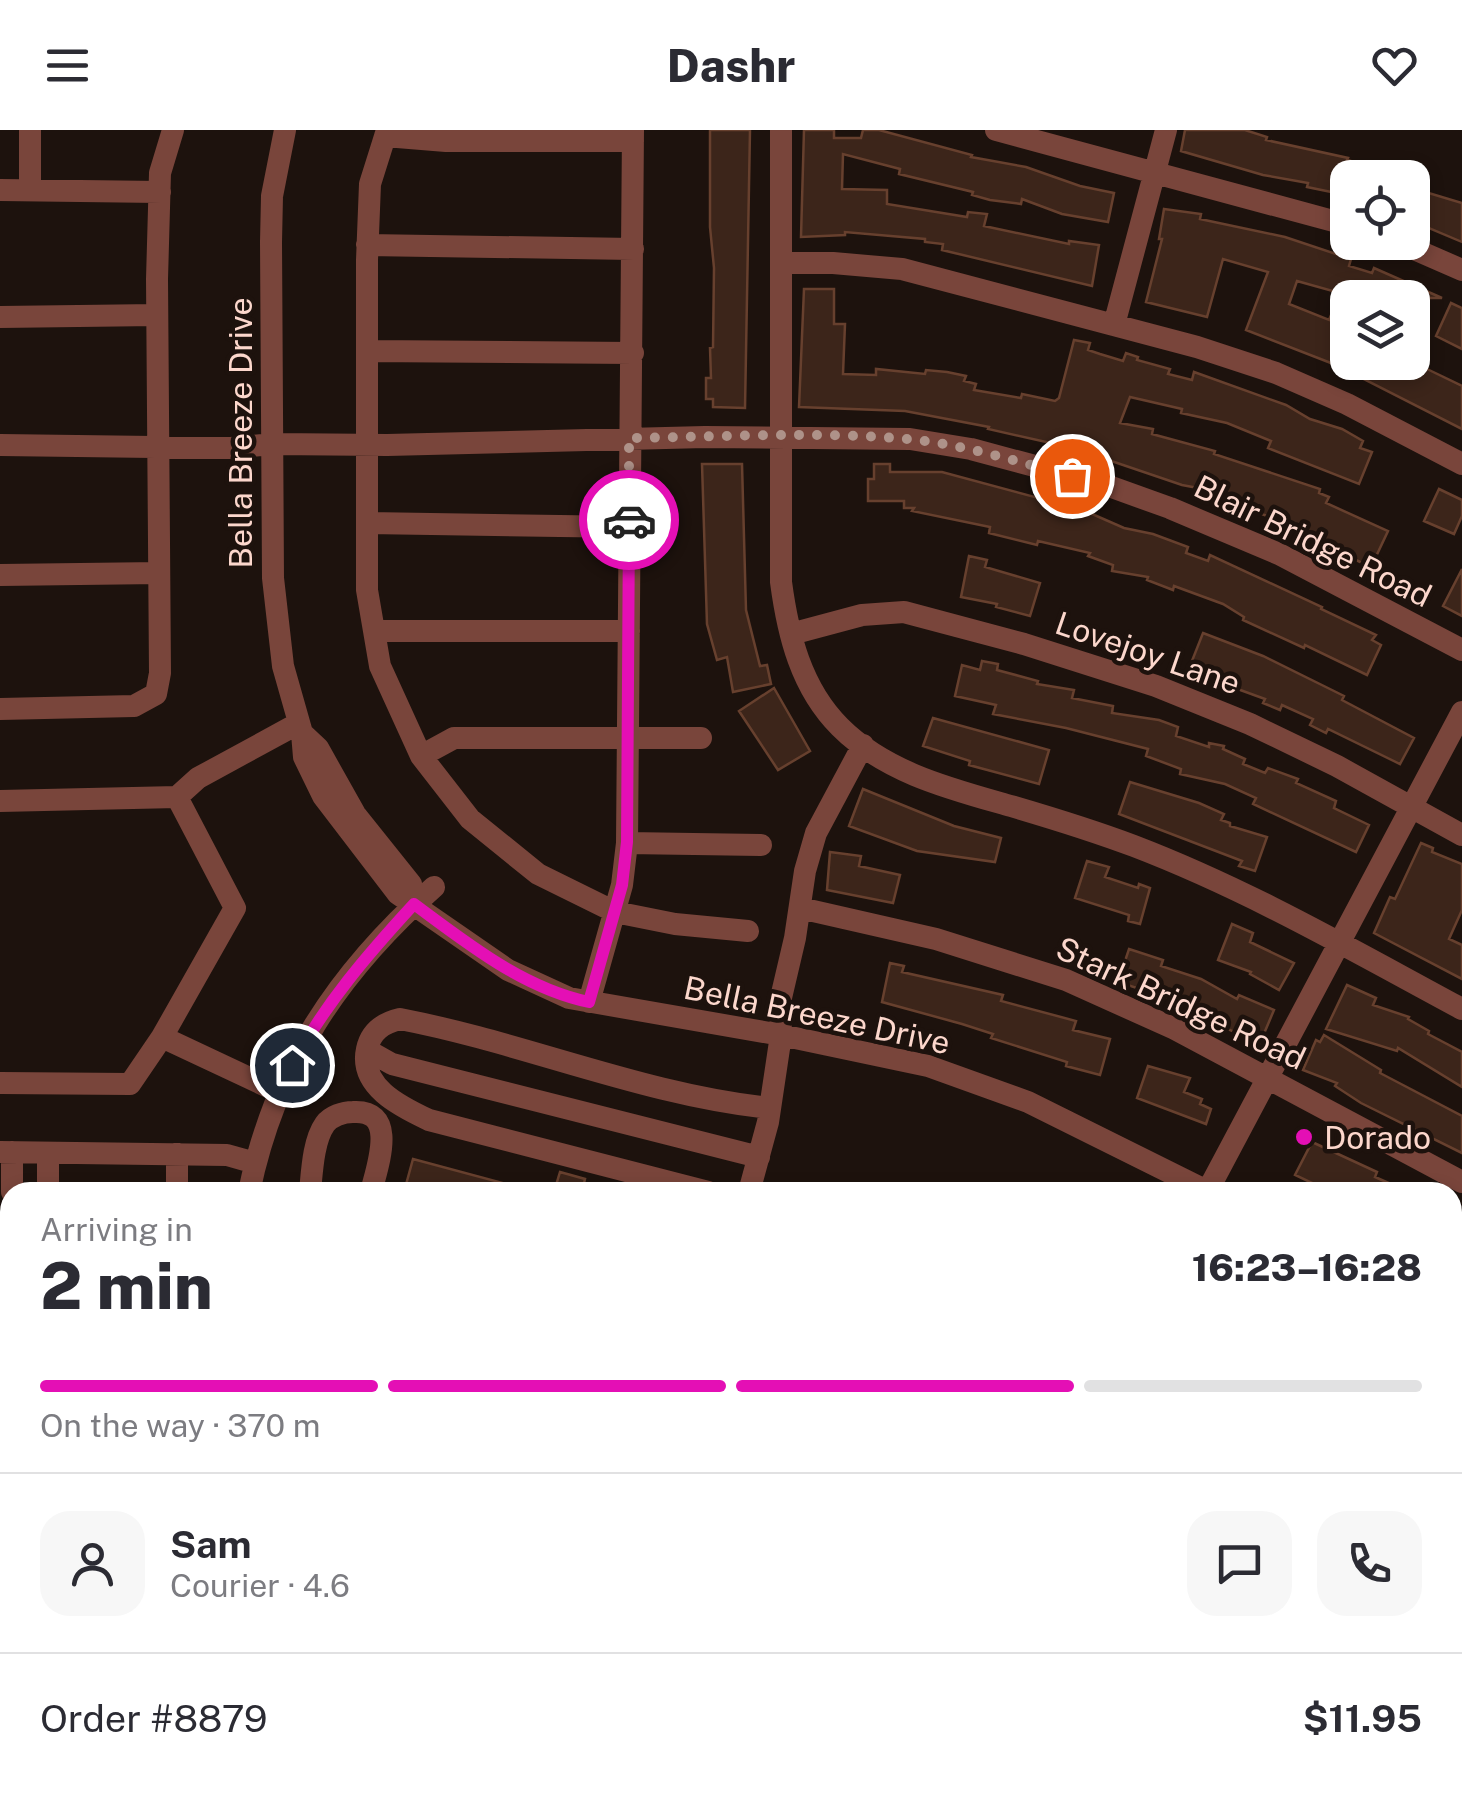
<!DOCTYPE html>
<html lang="en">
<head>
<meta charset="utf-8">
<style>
  :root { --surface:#fff; --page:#f7f7f7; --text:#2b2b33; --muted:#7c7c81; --line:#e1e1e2; --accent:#e40fb5 }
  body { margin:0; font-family:"Public Sans",sans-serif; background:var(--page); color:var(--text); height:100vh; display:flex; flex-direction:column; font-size:38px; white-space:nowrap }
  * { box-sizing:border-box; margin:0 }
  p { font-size:32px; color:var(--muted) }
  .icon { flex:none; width:55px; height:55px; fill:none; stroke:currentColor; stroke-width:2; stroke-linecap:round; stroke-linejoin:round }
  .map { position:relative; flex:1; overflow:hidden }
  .details { position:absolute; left:0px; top:1052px; width:1462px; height:622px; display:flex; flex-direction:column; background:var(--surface); border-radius:30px 30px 0 0; box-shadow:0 5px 15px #0003 }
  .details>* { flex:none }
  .controls { position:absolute; left:1330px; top:30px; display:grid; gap:20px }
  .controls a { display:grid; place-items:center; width:100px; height:100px; border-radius:20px; background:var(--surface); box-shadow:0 5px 15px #0003; font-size:50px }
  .pin { position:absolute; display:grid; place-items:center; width:85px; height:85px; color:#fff; margin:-42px; border:5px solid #fff; border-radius:50%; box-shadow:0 2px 10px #0007 }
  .courier { position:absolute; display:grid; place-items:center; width:100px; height:100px; margin:-50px; border:8px solid #e40fb5; border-radius:50%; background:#fff; color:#222; box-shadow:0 2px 12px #0007 }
  .head em { font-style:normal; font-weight:800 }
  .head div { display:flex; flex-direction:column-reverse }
  .head { display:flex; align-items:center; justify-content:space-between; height:170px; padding:0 40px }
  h1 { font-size:65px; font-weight:800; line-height:75px }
  .bar { display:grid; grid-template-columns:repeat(4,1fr); gap:15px 10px; align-content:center; height:120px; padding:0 40px }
  .bar i { height:12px; border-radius:8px; background:var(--line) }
  .bar .selected { background:var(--accent) }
  .bar p { grid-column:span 4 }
  .line { display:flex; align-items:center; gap:25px; padding:0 40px; border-top:2px solid var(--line) }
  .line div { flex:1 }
  .round { display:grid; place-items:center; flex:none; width:105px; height:105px; border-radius:30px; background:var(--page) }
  header { display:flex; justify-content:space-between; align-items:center; height:130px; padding:0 40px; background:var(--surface); font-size:45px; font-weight:800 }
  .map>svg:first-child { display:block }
  .building { fill:#3c251a; stroke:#67402e; stroke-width:2.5; fill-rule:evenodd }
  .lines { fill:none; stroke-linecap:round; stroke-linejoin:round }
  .minor { stroke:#79453b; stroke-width:22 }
  .done { stroke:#ae9289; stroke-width:10; stroke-dasharray:0 18 }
  .route { stroke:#e40fb5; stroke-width:12 }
  .poi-dot { fill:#e40fb5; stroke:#1d120d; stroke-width:4 }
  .labels { text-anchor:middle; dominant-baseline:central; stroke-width:9; stroke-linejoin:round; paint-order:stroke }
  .street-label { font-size:32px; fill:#fcd7cc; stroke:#1d120d }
  .poi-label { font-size:32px; fill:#fcd7cc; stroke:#1d120d; text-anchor:start }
</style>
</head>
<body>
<header><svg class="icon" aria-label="menu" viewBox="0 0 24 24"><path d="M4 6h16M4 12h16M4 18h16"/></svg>Dashr<svg class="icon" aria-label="heart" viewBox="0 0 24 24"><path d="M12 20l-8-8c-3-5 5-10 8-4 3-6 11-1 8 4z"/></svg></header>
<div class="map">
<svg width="1462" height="1673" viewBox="0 0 1462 1673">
  <rect width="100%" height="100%" fill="#1d120d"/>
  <path class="building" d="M710,0H750L745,278L713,277V269H706V248H711L710,218L713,217L714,138L710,97Z
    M804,0H834V8H861L863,0H879L972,25L971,27L1026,37L1080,56L1114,63L1108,92L1062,84L1022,69L1021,74L990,70L972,65L973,62L899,44L900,39L843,24L842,59L887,60V74L967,87L968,82L987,84L984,96L1069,114V111L1099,115L1092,156L942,120L943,114L925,112V109L845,102V105L801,107Z
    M1185,0H1245L1267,7L1266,10L1348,28L1347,30L1395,43L1394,48H1344L1341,64L1307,57L1308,53L1263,45L1181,21Z
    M1412,58L1462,73V112L1412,91Z
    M1164,79L1201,84L1200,89L1285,107L1351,129L1349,136L1372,143L1374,138L1442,168H1427L1412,201V168H1348V232H1397L1419,242L1427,239L1462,256V299L1336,235L1246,200L1268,142L1223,129L1207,187L1146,172L1162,109H1159ZM1297,151L1340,163L1329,190L1289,174Z
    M804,159H834V194H845L843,244L876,245V239L925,244L926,240L947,242L966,246L964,251L976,254L974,260L1021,268L1022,264L1055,271L1059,268L1074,210L1090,213L1088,220L1100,224L1123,231L1126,223L1138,227L1137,230L1170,239L1168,244L1192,250L1194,242L1286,275L1310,289L1342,299L1363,311L1360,318L1372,322L1359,354L1268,318L1271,311L1227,293L1181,283L1182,279L1130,267L1120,293L1153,299L1152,304L1215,321L1214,324L1320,359L1319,363L1329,367L1326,373L1388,401L1371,437L1285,397L1287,392L1216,370L1219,362L1182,355L1073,318L988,299L989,297L905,281L799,277Z
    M1451,173L1462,178V219L1436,206Z
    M702,334H742L746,480L760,536L767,535L771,554L733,562L727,527L717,530L707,494Z
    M874,334H890V342H942L1083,380L1124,398L1153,404L1188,417L1186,423L1208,431L1210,425L1322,477L1321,479L1376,505L1372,510L1381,515L1367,545L1305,515L1304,518L1243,490L1244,487L1223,474L1174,456L1173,460L1147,450L1148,447L1112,441L1113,435L1088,426L1090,423L1038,411L1037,415L989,403L990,397L912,381L914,378H904V371H868V349H874Z
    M1439,359L1462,370V386L1454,404L1424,391Z
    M969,426L987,430L985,437L1040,453L1030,486L996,477L997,474L961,467Z
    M1462,439V486L1443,476Z
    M1203,503L1263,526L1344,566L1342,570L1414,608L1400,634L1328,599L1326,603L1310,595L1313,589L1282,575L1280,580L1263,573L1265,569L1188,541Z
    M982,531L998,534L997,540L1038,551L1037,554L1074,560L1072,568L1113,576L1112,583L1159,590L1178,597L1176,606L1209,617V613L1224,616L1223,619L1245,629L1243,634L1265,643L1268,638L1298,649L1296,653L1336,671L1334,678L1369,695L1356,722L1253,674L1256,668L1225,654L1180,644L1181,639L1146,626L1148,619L1066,598L993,584L996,575L955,566L962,535L980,540Z
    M774,558L810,621L778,640L739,581Z
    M933,588L1049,620L1039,654L969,635L970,631L923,616Z
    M1130,652L1199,673L1224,684L1221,690L1230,693V696L1267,707L1255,741L1239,736L1242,731L1119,684Z
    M863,659L954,696L1001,708L995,732L917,721L849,696Z
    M1421,713L1433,718L1432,722L1462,734V780L1449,809L1462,815V849L1374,803L1390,767L1395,769Z
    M830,722L861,726L859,736L900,745L893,773L827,760Z
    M1087,731L1109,737L1105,747L1138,758L1139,754L1150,758L1140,794L1128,791L1129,785L1075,768Z
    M1232,794L1253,803L1250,812L1294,833L1279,860L1250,844L1251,842L1218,830Z
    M1129,819L1163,830L1161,836L1201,849L1237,869L1239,865L1274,880L1260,913L1225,898L1192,879L1193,876L1118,852Z
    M890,833L904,836L902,842L1003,865L1001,871L1076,891L1073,900L1110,909L1100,945L1066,936L1067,932L991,908L993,904L962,894L882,872Z
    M1347,855L1376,868L1373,875L1409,887L1408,889L1429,901L1428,904L1462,922V957L1398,918L1397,921L1326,899Z
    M1324,905L1381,940L1380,943L1462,986V1023L1361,973L1335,956L1337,953L1303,940L1316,910L1320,912Z
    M1148,936L1190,948L1184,962L1202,969L1200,974L1211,979L1206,994L1137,968Z
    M1312,1012L1377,1042L1375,1047L1409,1062H1331L1295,1045Z
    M413,1029L521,1058V1062H404Z
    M560,1042L585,1049L582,1062H554Z"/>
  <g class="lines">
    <path class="minor" d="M30,0V60
      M285,0L272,66L271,112L273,448L283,536L302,603L304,627L323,666L398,764L508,840L569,868L781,905L928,936L1028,972L1209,1062
      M387,0L370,54L367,130V460L380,536L421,626L470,689L538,744L615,782L675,794L748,801
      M781,0V452C788,505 801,558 840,597C886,643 951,659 1011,676C1052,688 1094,701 1134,716C1249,760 1354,821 1462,879
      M996,0L1348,95
      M385,6L446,11H633
      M0,60L160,62
      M1398,112L1462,140
      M367,115L633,119
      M781,133H833L902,139L1197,217L1276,243L1347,274L1462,334
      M0,187L156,185
      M1114,195L1166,0
      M367,221L633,223
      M0,315L231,318L273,314L387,315L705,307L910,309L971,319L1106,355L1170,378L1279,424L1462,520
      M368,393L629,397
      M0,445L159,443
      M374,501H629
      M791,504L862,485L904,482L1024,514L1156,556L1250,594L1337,636L1462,705
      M0,579L134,576L156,564L160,543L157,149L160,43L173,0
      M302,603L318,618L355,684L411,754L414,774
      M421,626L454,608H701
      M0,671L177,667L198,648L299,593
      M627,713L761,715
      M800,778L936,809L1066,850L1175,899L1462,1052
      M589,872L622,755L627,713L633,0
      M162,907L279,962
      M367,920L392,934L759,1027
      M0,953L130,954L162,907L235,778L177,667
      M0,1022L227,1025L255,1033
      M12,1022V1062
      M48,1062V1023
      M177,1062V1024
      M249,1062C275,936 338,842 434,757
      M310,1062C312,1042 313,1011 325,994C331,986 343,982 353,982C399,979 377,1037 371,1062
      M708,1062L429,990C399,976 359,956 367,919C371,901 383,893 400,889C525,913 644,965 770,978
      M749,1062L768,992L781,905L780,872L795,808L805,741L816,703L863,615
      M1207,1062L1462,582
      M1452,1185L1462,1190
      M0,1260L10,1246
      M0,1299H10
      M1165,1665V1673
      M1347,1665L1395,1673
      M993,1673V1665
      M1029,1673L1030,1665"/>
  </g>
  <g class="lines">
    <path class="done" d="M629,390V308C721,307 815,301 907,309C963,314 1018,332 1072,346"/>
    <path class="route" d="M292,935C325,874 367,825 414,774C468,814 523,858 589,872L622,755L627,712L629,390"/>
  </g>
  <circle class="poi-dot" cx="1304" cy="1007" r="10"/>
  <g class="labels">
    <g class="street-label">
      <text transform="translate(240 303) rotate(-90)">Bella Breeze Drive</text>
      <text transform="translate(1313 411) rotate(26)">Blair Bridge Road</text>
      <text transform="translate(1148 523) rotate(19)">Lovejoy Lane</text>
      <text transform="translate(1181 873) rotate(25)">Stark Bridge Road</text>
      <text transform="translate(817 885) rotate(12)">Bella Breeze Drive</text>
    </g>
    <g class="poi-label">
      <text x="1324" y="1007">Dorado</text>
    </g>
  </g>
</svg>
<div class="controls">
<a><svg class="icon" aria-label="locate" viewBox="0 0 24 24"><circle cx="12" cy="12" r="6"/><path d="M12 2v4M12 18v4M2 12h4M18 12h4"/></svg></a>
<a><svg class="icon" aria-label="layers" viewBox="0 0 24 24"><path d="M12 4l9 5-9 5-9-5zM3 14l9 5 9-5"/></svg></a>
</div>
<div class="pin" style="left:1072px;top:346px;background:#ea580c"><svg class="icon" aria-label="bag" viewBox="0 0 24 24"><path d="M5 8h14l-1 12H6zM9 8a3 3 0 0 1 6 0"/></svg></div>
<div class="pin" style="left:292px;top:935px;background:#1f2937"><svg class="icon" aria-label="home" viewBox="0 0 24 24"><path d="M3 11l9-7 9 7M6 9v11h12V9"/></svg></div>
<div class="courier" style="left:629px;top:390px"><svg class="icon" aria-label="car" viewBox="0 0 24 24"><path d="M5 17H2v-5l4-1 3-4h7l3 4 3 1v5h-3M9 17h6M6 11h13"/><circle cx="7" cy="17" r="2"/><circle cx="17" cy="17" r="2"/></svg></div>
<section class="details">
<div class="head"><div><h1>2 min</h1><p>Arriving in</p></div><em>16:23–16:28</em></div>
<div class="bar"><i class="selected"></i><i class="selected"></i><i class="selected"></i><i></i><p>On the way · 370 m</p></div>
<div class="line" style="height:180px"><a class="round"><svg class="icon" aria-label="person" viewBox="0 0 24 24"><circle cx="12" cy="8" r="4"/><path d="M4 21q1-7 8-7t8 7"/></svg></a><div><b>Sam</b><p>Courier · 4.6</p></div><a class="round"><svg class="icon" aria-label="chat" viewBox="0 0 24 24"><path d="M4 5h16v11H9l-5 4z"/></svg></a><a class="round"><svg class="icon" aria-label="phone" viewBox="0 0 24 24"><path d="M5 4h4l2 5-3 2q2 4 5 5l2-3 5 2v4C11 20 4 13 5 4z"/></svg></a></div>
<div class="line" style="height:130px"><div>Order #8879</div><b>$11.95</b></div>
</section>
</div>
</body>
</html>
